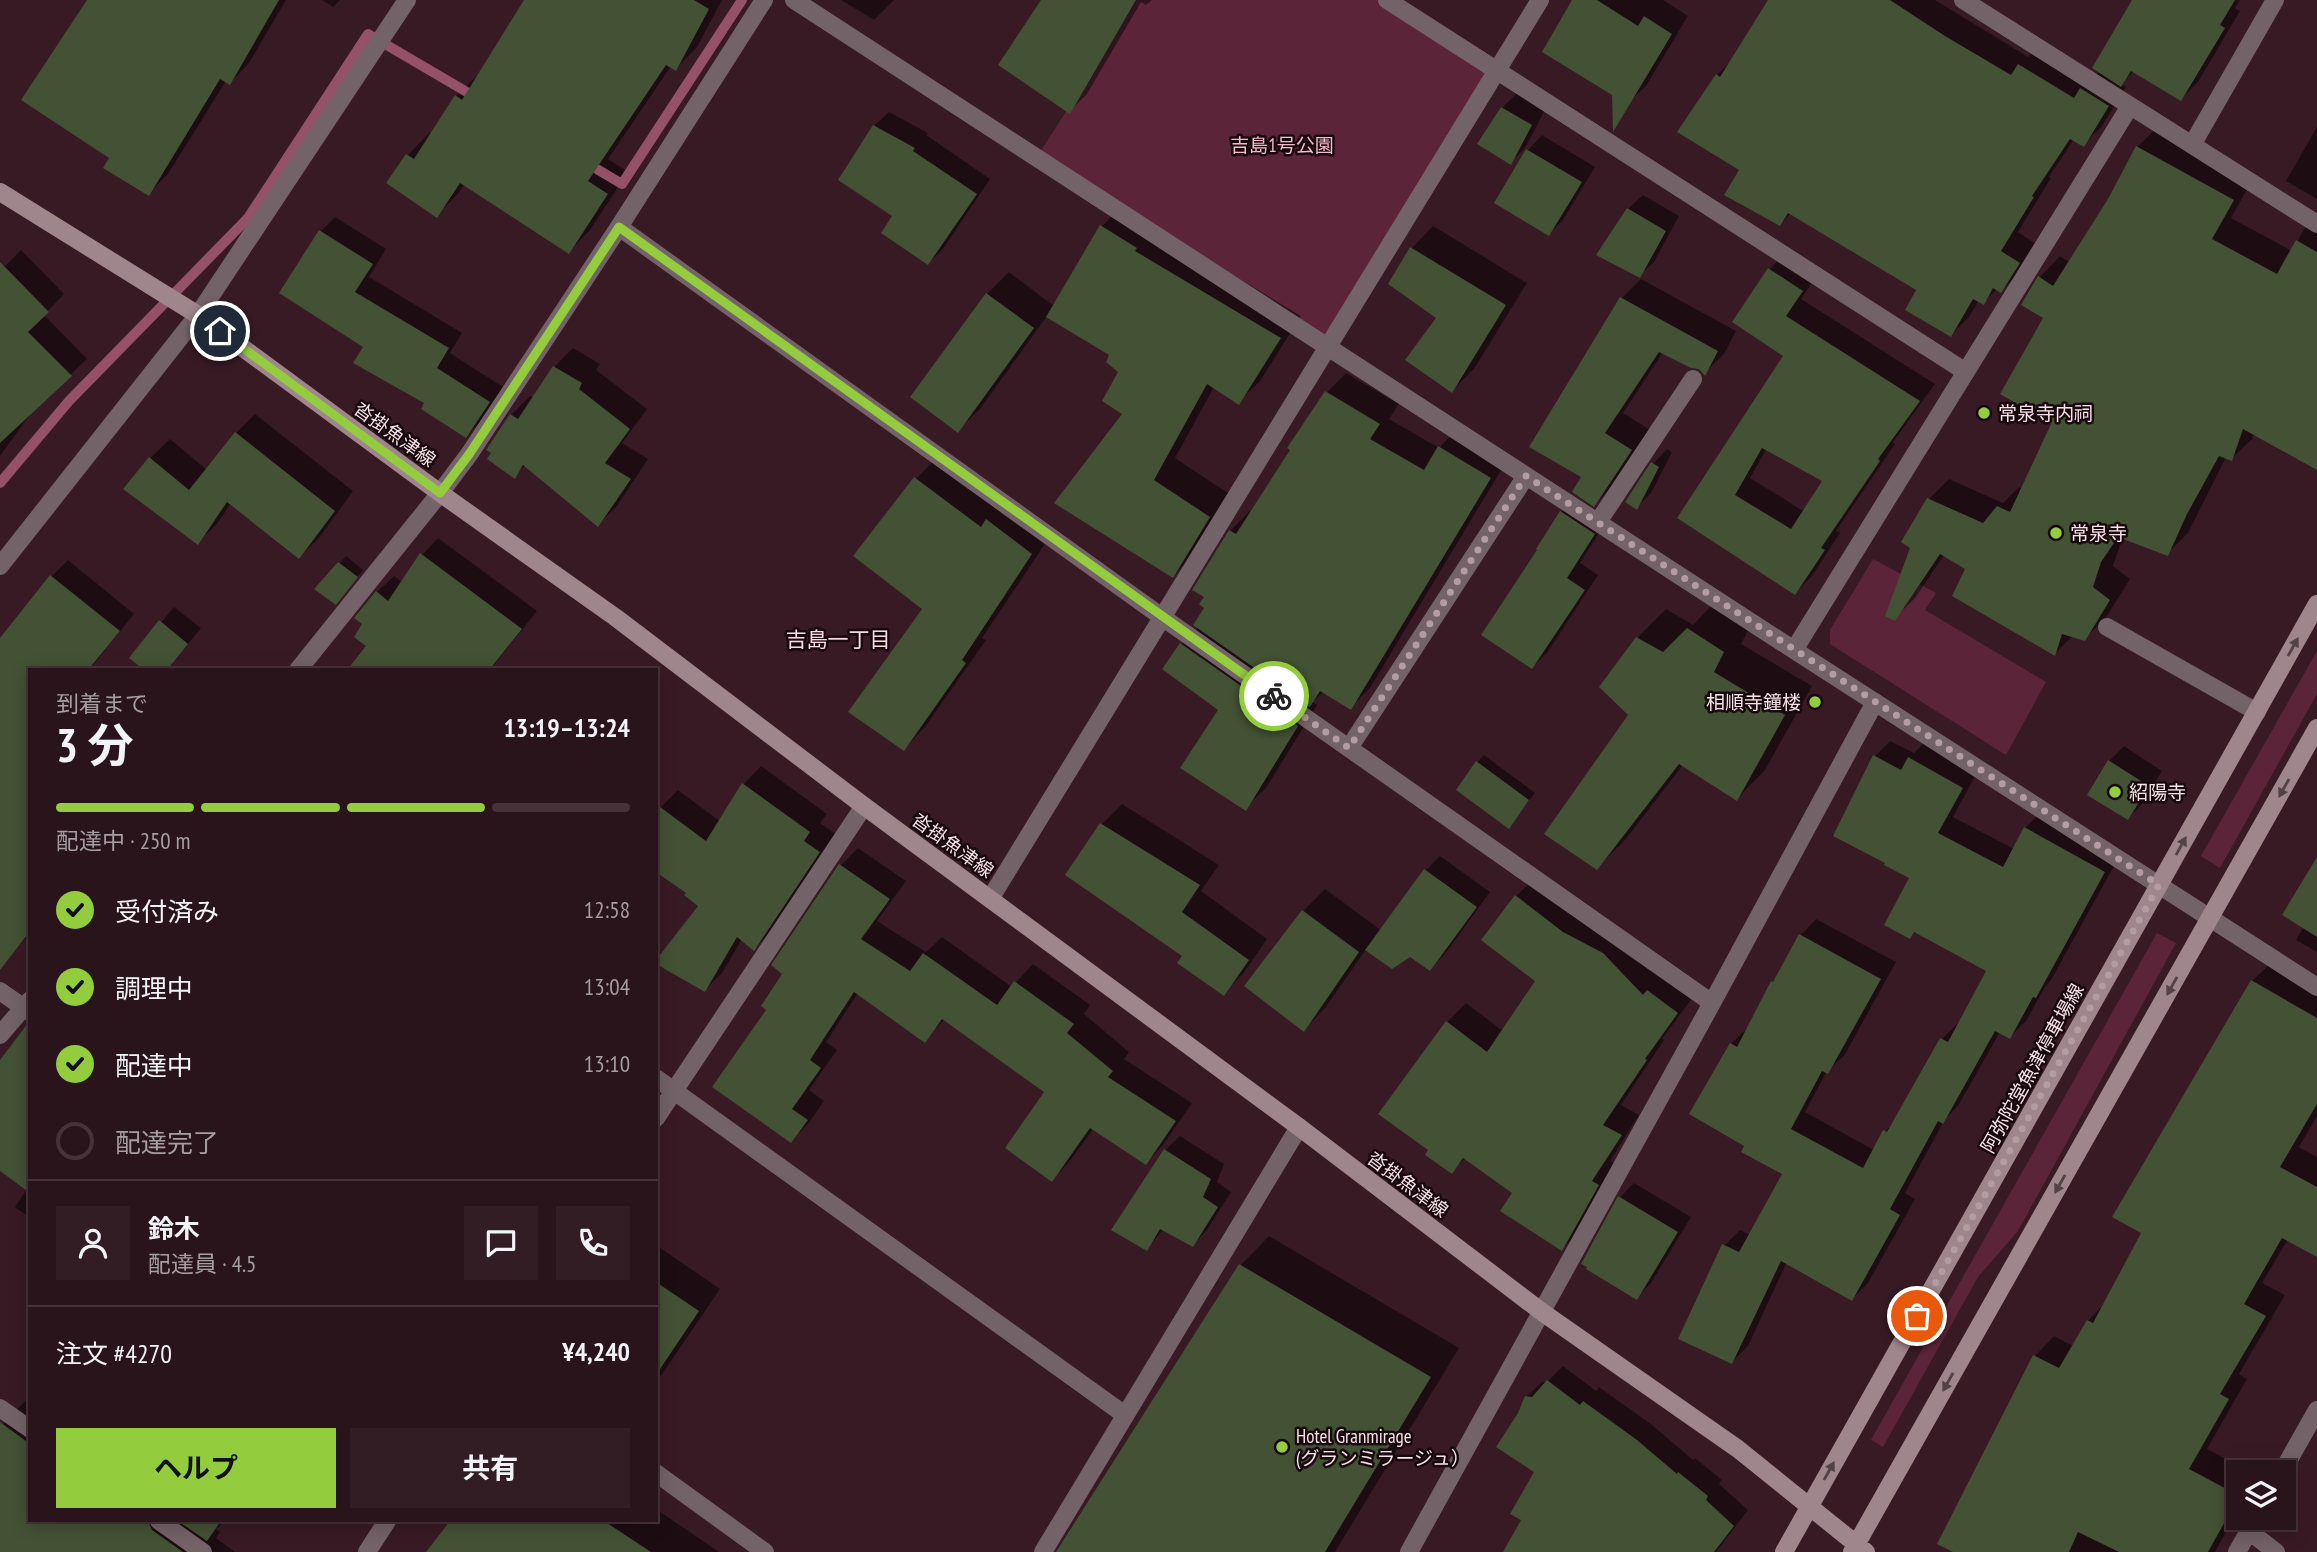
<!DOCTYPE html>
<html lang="ja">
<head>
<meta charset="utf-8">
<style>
  :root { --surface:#2a141b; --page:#321d24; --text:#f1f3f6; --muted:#a59ea3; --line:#46333a; --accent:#93cd3d }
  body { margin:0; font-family:"PT Sans Narrow","Noto Sans JP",sans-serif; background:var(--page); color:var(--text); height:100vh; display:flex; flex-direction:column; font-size:26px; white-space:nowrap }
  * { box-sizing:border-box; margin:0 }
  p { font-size:23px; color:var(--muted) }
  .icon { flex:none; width:38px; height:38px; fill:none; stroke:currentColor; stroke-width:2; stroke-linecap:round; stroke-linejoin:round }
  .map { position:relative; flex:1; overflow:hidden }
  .drawer { position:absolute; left:28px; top:668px; width:630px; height:854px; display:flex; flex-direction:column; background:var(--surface); border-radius:0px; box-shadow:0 4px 18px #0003,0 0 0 2px var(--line) }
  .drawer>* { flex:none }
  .controls { position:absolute; left:2226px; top:1460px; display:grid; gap:14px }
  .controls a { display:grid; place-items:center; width:70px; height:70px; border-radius:0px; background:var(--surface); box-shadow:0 4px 18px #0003,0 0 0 2px var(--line); font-size:35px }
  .pin { position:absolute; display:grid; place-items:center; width:60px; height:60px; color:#fff; margin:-30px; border:4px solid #fff; border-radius:50%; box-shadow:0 2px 7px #0007 }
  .courier { position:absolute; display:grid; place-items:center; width:70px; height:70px; margin:-35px; border:5px solid #93cd3d; border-radius:50%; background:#fff; color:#222; box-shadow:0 2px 9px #0007 }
  .summary em { font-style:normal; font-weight:700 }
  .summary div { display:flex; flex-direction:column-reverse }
  .summary { display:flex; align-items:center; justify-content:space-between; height:119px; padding:0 28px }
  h1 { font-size:46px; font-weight:700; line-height:52px }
  .bar { display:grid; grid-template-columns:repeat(4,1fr); gap:10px 7px; align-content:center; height:84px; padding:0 28px }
  .bar i { height:9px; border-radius:5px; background:var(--line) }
  .bar .on { background:var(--accent) }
  .bar p { grid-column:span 4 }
  .line { display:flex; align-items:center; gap:18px; padding:0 28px; border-top:2px solid var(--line) }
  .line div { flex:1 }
  .round { display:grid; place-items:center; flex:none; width:74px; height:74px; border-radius:0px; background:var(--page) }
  ol { padding:0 28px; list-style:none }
  li { display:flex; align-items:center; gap:21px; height:77px }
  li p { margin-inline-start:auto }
  li .icon { padding:7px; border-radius:50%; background:var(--accent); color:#111; stroke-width:4 }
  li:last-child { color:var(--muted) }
  li i { width:38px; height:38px; border:4px solid var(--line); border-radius:50% }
  .action { display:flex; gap:14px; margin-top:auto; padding:14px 28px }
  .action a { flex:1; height:80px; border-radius:0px; background:var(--accent); color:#111; font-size:28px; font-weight:700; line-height:80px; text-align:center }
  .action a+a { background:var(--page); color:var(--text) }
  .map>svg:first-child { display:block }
  .green { fill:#5c2438 }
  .shadow { fill:#0007; fill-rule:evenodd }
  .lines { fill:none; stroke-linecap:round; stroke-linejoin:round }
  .stream { stroke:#955168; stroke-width:10 }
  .building { fill:#435134; fill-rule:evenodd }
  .service { stroke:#736267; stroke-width:18 }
  .minor { stroke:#736267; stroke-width:18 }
  .tertiary { stroke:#736267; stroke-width:18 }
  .secondary { stroke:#9f858c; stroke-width:18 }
  .oneway { fill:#544147 }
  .done { stroke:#b49ca3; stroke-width:7; stroke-dasharray:0 12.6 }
  .route { stroke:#93cd3d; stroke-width:9 }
  .poi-dot { fill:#93cd3d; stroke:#17090e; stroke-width:2.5 }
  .labels { text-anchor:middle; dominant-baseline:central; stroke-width:5; stroke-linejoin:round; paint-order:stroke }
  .park-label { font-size:19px; fill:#f7b9cb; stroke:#17090e }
  .poi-label { font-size:19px; fill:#f7e2e7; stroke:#17090e; text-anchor:start }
  .street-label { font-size:19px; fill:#f7e2e7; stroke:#17090e }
  .neighbourhood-label { font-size:21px; fill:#fad8e1; stroke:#17090e }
</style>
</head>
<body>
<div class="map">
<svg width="2317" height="1552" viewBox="0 0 2317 1552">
  <rect width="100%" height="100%" fill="#381a24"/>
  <path class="green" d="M1137,0H1387L1497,70L1328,346L1037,157Z
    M1873,559L1936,593L1925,610L2046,682L2006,755L1830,644V630Z
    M2317,651V694L2220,868L2201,856Z
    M2157,933L2176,943L2018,1231L1978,1277L1883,1447L1871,1440Z"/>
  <path class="shadow" d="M89,0H286L249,63L230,83L226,81L168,174L148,194L111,158Z
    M322,0H340L333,7Z
    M526,0H722L697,47L676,69L671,66L608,159L628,172L590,230L569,252L465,184L458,194L437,215L388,183L408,155L429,133L431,135L456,96L478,75L479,76Z
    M841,0H894L874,20Z
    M1043,0H1152L1146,5L1141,2L1087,94L1070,111Z
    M1574,0H1663L1688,16L1646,86L1628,103Z
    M1772,0H1935L2028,57L2038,47L2091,80L2100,71L2134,0H2240L2235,8L2240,11L2198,82L2181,99L2134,71L2121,84L2126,87L2101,127L2083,145L2074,139L2049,177L2051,178L2018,232L2036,244L2019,273L2001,291L1997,289L1983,303L1979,300L1969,317L1951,335L1918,289L1791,213L1780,224L1742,169L1717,75L1735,57Z
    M1517,93L1545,110L1525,148L1511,162L1502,108Z
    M889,112L928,133L926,135L990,179L943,249L928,263L894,216L874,126Z
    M2158,127L2253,179L2231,218L2292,251L2304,229L2317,216V468L2254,433L2252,439L2231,459L2226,457L2188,533L2167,554L2123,537L2113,566L2130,579L2105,619L2084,639L2073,636L2054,654L1967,569L1944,555L1915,598L1894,619L1928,500L1949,479L2003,503L2019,487L2023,489L2053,424L2045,317L2023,304L2040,277L2060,256L2070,263L2109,200L2137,147Z
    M2317,127V199L2286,181Z
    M1542,135L1595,167L1563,220L1549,234L1496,202L1528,150Z
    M1643,195L1679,216L1654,262L1639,276L1628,209Z
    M1123,205L1157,225L1156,228L1301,316L1260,381L1238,403L1214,387L1175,458L1231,495L1195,554L1173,576L1125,413L1120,371L1112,355L1047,316L980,409L958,430L912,396L987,294L1009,272L1054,306L1101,227Z
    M335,217L386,249L369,277L462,333L450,353L503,387L481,421L466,436L365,346L321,231Z
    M1433,226L1527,283L1474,369L1452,391L1439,318L1390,284L1412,248Z
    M21,250L64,294L44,315L87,359L34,409L0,456V271Z
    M1785,253L1818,274L1801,299L1935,384L1893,442L1895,444L1836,531L1840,533L1812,576L1795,593L1679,517L1785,355L1769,270ZM1767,448L1825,481L1805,512L1750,478Z
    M1641,279L1736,331L1724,354L1705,373L1699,368L1663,352L1623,413L1650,430L1614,485L1594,505L1584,476L1621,299Z
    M573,348L600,364L596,370L647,409L622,443L648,459L617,506L598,525L526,465L514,476L511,415L530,396L534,398L554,367Z
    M1346,373L1399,404L1389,419L1439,448L1459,427L1509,457L1370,688L1350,708L1324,691L1313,702L1317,705L1266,788L1245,808L1221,709L1181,644L1199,627L1230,531L1250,511L1252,512L1327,392Z
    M255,414L353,491L319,538L299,557L231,503L217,524L197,543L150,458L170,439L207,470L236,433Z
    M1667,449L1672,452L1651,493L1637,507L1653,464Z
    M937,457L1053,532L982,638L986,640L925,727L904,749L925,608L916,479Z
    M1576,498L1608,519L1580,563L1598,575L1547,653L1532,667L1561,512Z
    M438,538L537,611L490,670H349L369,645L364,624L377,592L394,576L403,583L422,555Z
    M346,556L363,570L342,596L317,589Z
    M68,560L134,614L89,670H30V933L9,955L0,949V663L13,625L52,576Z
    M1716,601L1752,623L1741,644L1812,686L1765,770L1737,799L1683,765L1625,840L1597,868L1630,715L1601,686L1637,638L1666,609L1693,625Z
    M174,607L201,628L167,670H147L131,658Z
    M1890,741L1914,753L1925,742L1978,771L1953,817L2014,849L2025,828L2041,812L2120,855L2051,980L2045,987L2026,1021L2010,1037L2000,1032L1958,1106L1945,1119L1905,1193L1915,1199L1868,1283L1852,1299L1787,1262L1748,1346L1732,1362L1724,1246L1740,1230L1750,1235L1784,1174L1746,1146L1731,1044L1747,1028L1801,935L1816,919L1896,962L1844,1056L1827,1071L1805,1112L1874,1150L1885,1132L1895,1121L1942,1039L1958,1023L1960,1024L1989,971L1916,931L1910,937L1911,877L1874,757Z
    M2124,746L2162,771L2142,804L2128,818L2089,794L2109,761Z
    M1484,755L1535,793L1509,826L1477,762Z
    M761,766L827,814L820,823L836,834L771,931L754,949L742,939L722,973L705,990L700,905L660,808L678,790L721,822L744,784Z
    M1122,804L1219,865L1201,891L1267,939L1243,974L1223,994L1185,955L1067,875L1102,824Z
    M858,848L906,881L877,921L926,952L942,937L1012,987L1033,964L1090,1005L1084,1014L1129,1052L1124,1059L1192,1103L1163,1145L1146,1163L1094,1128L1069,1162L1052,1180L1046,1091L945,1019L924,1040L858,993L826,1042L837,1050L809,1090L824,1101L809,1123L791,1141L769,1009L784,973L840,866Z
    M1440,856L1490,892L1444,955L1430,969L1410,955L1367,948L1325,1008L1304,1030L1303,911L1325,889L1382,931L1426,870Z
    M2317,869V952L2296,940L2304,926Z
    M1535,878L1696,993L1662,1039L1664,1040L1621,1105L1639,1115L1610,1161L1617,1165L1581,1230L1562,1249L1514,1192L1465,1158L1452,1171L1430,1150L1447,1022L1466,1003L1503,1031L1538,980L1516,896Z
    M2272,962L2317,987V1116L2299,1147L2317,1157V1251L2288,1239L2262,1283L2285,1295L2239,1374L2247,1379L2207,1449L2251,1472H2238V1511L2215,1552H1957L2035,1356L2054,1336L2073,1346L2088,1321L2105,1303L2144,1233L2252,981Z
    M30,1027V1218L15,1207L27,1189L0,1169V1063Z
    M1180,1136L1224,1164L1217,1182L1231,1192L1207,1230L1193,1245L1164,1229L1147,1248L1165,1150Z
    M1634,1183L1691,1217L1651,1283L1636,1298L1620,1197Z
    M1269,1236L1459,1348L1335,1552H1058L1241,1265Z
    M656,1245L720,1289L656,1383Z
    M1563,1366L1596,1391L1599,1387L1652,1425L1693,1460L1695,1458L1722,1480L1719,1484L1748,1510L1716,1552H1505L1523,1520L1536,1471L1520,1414L1526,1397L1542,1382H1547Z
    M29,1397L30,1521H225L216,1529L220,1532L216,1538L235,1552H0V1427Z
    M656,1509L719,1552H428L452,1521H656Z"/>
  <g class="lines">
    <path class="stream" d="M585,162L622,184L742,0
      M0,483L69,401L248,218L368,34L477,98"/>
  </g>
  <path class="building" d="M87,0H279L230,85L220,79L149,196L103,168L109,158L21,100Z
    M524,0H694L709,9L676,71L666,65L588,181L608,194L569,254L460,183L437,218L386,183L406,154L414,159L455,95L462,100Z
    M1041,0H1136L1070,114L998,65Z
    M1572,0H1597L1638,26L1644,16L1672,34L1613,132L1612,95L1542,52Z
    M1768,0H1890L1945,36L2011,75L2018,64L2074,98L2080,88L2109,106L2084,147L2070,139L2032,196L2034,197L2001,251L2020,263L2001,293L1993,288L1984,305L1973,299L1951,337L1905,310L1916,290L1788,213L1780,226L1724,195L1739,170L1677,132L1716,74L1720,77Z
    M2132,0H2235L2220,25L2225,28L2181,101L2131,71L2121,87L2092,68Z
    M1501,107L1532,125L1511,165L1477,144Z
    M873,125L915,148L913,151L977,194L928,265L881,233L892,216L838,180Z
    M2136,146L2234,200L2212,239L2277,274L2296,240L2317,252V470L2243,429L2232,461L2219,456L2187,514L2168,556L2118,537L2101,562L2093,587L2110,600L2085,641L2062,634L2055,656L1952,596L1965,569L1940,554L1895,621L1885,616L1910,548L1901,542L1927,498L1983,523L1997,506L2010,512L2051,424L2000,394L2043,318L2021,305L2038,276L2053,286L2108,199Z
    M1526,149L1582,182L1549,236L1494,203Z
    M1627,208L1666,231L1640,278L1596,255Z
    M1100,225L1137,248L1135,251L1281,338L1239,405L1207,384L1154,480L1210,517L1173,578L1054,503L1122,414L1102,401L1118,372L1106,362L1109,355L1046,317Z
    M319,230L373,264L355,292L449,348L437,368L490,402L466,438L421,409L424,403L353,363L363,347L279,293Z
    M1410,247L1506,305L1452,393L1405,360L1436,318L1388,284Z
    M0,262L49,312L28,332L72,376L0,443Z
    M1768,268L1803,291L1786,316L1920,401L1878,459L1880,461L1821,548L1825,550L1795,595L1677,518L1783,356L1732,322ZM1762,448L1822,481L1791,529L1735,495Z
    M986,293L1034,328L958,433L910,397Z
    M1620,297L1718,351L1705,376L1699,369L1691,368L1659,352L1605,433L1632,450L1594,507L1572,492L1581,477L1529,447Z
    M553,366L582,383L579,389L630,429L605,463L631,479L598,527L523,465L515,479L487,459L491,453L486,450L510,414L518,419Z
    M1325,391L1380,424L1370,439L1424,470L1438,446L1491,478L1351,710L1320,691L1310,707L1193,625L1204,608L1199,604L1204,597L1192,590L1229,530L1236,534L1290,450L1287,448Z
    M235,432L335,511L299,559L227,502L198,545L123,489L149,457L189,490Z
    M1651,462L1659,467L1637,510L1625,502Z
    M914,477L981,527L986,519L1032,554L962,660L966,663L904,751L848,712L922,609L853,556Z
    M1560,511L1595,534L1567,578L1585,590L1532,669L1481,635L1537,550L1536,549Z
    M420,553L522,629L489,670H347L366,646L354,637L362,624L354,618L376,591L388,601Z
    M338,562L358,577L336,605L314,589Z
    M50,575L120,631L88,670H30V931L0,970V638Z
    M159,620L188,644L167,670H144L129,658Z
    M1687,628L1724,652L1714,672L1785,715L1737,801L1679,764L1597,870L1544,834L1628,715L1599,687L1636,637L1663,652Z
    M1180,643L1298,726L1246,811L1180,768L1218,710L1162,669Z
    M1873,755L1901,770L1908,757L1963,788L1938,833L2003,867L2024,827L2105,872L2036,998L2033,997L2010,1039L1995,1031L1943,1124L1938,1121L1890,1209L1900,1215L1852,1301L1781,1261L1732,1364L1678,1339L1722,1244L1739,1252L1782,1174L1741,1152L1744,1146L1689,1114L1730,1043L1737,1047L1771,981L1773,982L1799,934L1881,979L1828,1074L1822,1071L1791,1129L1863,1168L1883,1130L1887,1132L1940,1038L1948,1042L1986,971L1914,932L1910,939L1884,925L1909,878L1884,865L1885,863L1833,836Z
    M2108,760L2149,786L2128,820L2087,795Z
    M1476,761L1529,800L1509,829L1456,790Z
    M742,783L810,832L804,841L820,852L754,951L737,937L705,992L656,964V960L698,906L684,895L686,893L656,872V804L706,841Z
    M1100,823L1200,885L1182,912L1249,960L1224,996L1177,963L1182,956L1065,875Z
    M2317,857V937L2282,915Z
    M839,864L890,899L861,939L910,971L923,953L997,1005L1014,981L1074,1024L1067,1033L1113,1071L1108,1077L1176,1121L1146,1165L1090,1128L1052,1182L1005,1148L1044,1092L942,1019L925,1043L854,992L810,1060L821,1068L792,1109L808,1120L791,1143L712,1087L766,1010L761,1006L782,974L771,965Z
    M1424,869L1477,907L1430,971L1410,957L1392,969L1365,950Z
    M1515,895L1563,932L1603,953L1643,995L1647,990L1678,1013L1645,1059L1647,1060L1603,1125L1622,1135L1592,1181L1599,1185L1562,1251L1500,1211L1512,1193L1463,1158L1452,1174L1425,1155L1428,1150L1378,1114L1446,1021L1487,1052L1535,981L1481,940Z
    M1302,910L1359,952L1304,1032L1244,986Z
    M2251,980L2317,1018V1104L2280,1167L2317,1187V1257L2282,1238L2244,1304L2266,1316L2220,1394L2229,1399L2189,1469L2238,1495V1498L2208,1552H2119L2078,1532L2069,1552H1953L1937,1544L2033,1355L2059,1368L2087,1320L2093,1323L2141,1233L2112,1217Z
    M28,1023H30V1193L0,1171V1060Z
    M1164,1149L1211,1179L1203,1197L1218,1207L1193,1247L1160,1229L1147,1251L1111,1230Z
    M1618,1196L1678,1232L1637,1300L1586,1269L1587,1267L1581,1264Z
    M1239,1264L1431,1377L1325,1552H1056Z
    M656,1282L699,1311L656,1375Z
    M1547,1380L1580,1405L1583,1401L1637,1440L1677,1474L1678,1472L1708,1496L1706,1500L1734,1526L1714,1552H1503L1521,1520L1510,1514L1534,1472L1496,1447L1518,1413L1525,1396L1532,1397Z
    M0,1422L30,1444V1521H148L152,1530L183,1552H0Z
    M178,1521H221L207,1541Z
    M450,1521H604L651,1552H426Z"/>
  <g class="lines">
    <path class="service" d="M2107,627L2257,712"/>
    <path class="minor" d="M794,0L1794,650L2317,987
      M1387,0L1966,372
      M1963,0L2317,224
      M2192,145L2275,0
      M619,227L1162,617L1712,1003
      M1598,522L1693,379
      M1794,650L2130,106
      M298,670L440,493L470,453L619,227L764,0
      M1349,748L1526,476
      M990,899L1540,0
      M0,991L30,1012
      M0,1035L30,1000
      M656,1078L1125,1415
      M656,1118L864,806
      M0,1408L30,1429
      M2282,1472L2317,1410
      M656,1473L765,1552
      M159,1521L203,1552
      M2249,1531L2276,1552
      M367,1552L387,1521
      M1043,1552L1299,1127
      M1409,1552L1712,1003L1875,702
      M2237,1552L2257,1517"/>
    <path class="tertiary" d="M0,566L198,315L407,0"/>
    <path class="secondary" d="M0,192L198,315L440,493L615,617L864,806L1299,1127L1542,1312L1738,1449L1866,1552
      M1784,1552L2317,604
      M1852,1552L2317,728"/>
  </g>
  <defs><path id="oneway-solid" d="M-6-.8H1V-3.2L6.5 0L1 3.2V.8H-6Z" transform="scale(1.75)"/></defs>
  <g class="oneway">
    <use href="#oneway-solid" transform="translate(2293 647) rotate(-61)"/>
    <use href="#oneway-solid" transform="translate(2284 788) rotate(119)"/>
    <use href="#oneway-solid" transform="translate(2181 846) rotate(-61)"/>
    <use href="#oneway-solid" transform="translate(2172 986) rotate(119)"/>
    <use href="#oneway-solid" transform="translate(2060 1184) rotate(119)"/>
    <use href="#oneway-solid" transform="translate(1948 1382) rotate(119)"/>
    <use href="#oneway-solid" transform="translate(1829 1471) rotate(-61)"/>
  </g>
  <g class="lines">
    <path class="done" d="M1274,696L1349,748L1526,476L2159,885L1917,1316"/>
    <path class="route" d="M220,331L440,493L470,453L619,227L1274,696"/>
  </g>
  <g class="poi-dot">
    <circle cx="1984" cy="413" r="7"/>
    <circle cx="2056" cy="533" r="7"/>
    <circle cx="1815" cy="702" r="7"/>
    <circle cx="2115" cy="792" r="7"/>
    <circle cx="1282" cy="1447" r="7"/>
  </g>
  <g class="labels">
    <g class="park-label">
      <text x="1282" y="145">吉島1号公園</text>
    </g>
    <g class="poi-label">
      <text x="1998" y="413">常泉寺内祠</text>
      <text x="2070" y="533">常泉寺</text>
      <text x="1801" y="702" text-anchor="end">相順寺鐘楼</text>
      <text x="2129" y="792">紹陽寺</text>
      <text x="1296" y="1436">Hotel Granmirage<tspan x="1296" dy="22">(グランミラージュ）</tspan></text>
    </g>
    <g class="street-label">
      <text transform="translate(395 434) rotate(36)">沓掛魚津線</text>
      <text transform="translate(953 845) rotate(36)">沓掛魚津線</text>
      <text transform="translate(2032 1068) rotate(-61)">阿弥陀堂魚津停車場線</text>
      <text transform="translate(1408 1184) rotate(37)">沓掛魚津線</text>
    </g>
    <g class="neighbourhood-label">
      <text x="838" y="639">吉島一丁目</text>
    </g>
  </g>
</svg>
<div class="controls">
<a><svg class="icon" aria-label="layers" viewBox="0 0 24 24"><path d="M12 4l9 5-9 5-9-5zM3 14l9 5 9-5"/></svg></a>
</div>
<div class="pin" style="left:1917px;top:1316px;background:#ea580c"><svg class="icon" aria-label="bag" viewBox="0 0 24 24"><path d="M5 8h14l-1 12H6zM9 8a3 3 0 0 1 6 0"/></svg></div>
<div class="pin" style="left:220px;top:331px;background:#1f2937"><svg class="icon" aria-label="home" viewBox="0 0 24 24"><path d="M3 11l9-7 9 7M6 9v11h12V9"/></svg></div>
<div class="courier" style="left:1274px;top:696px"><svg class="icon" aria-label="bike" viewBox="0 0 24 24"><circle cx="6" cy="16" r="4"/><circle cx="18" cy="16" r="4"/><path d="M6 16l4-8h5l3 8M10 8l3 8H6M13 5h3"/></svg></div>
<section class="drawer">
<div class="summary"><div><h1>3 分</h1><p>到着まで</p></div><em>13:19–13:24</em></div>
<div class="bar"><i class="on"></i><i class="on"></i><i class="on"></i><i></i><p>配達中 · 250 m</p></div>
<ol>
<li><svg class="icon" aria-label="check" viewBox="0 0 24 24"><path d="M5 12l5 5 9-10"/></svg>受付済み<p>12:58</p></li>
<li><svg class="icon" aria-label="check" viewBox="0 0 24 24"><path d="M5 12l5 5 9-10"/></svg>調理中<p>13:04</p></li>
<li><svg class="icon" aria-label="check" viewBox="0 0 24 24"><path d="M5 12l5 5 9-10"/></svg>配達中<p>13:10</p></li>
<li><i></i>配達完了</li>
</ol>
<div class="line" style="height:126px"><a class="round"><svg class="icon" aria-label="person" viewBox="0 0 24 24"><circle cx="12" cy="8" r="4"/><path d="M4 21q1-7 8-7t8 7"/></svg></a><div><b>鈴木</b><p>配達員 · 4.5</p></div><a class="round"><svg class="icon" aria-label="chat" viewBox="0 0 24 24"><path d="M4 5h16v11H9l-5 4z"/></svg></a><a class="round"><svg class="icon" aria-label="phone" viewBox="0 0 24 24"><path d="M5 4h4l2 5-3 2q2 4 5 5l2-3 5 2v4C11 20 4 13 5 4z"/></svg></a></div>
<div class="line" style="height:91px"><div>注文 #4270</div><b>¥4,240</b></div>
<div class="action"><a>ヘルプ</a><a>共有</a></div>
</section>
</div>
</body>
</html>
